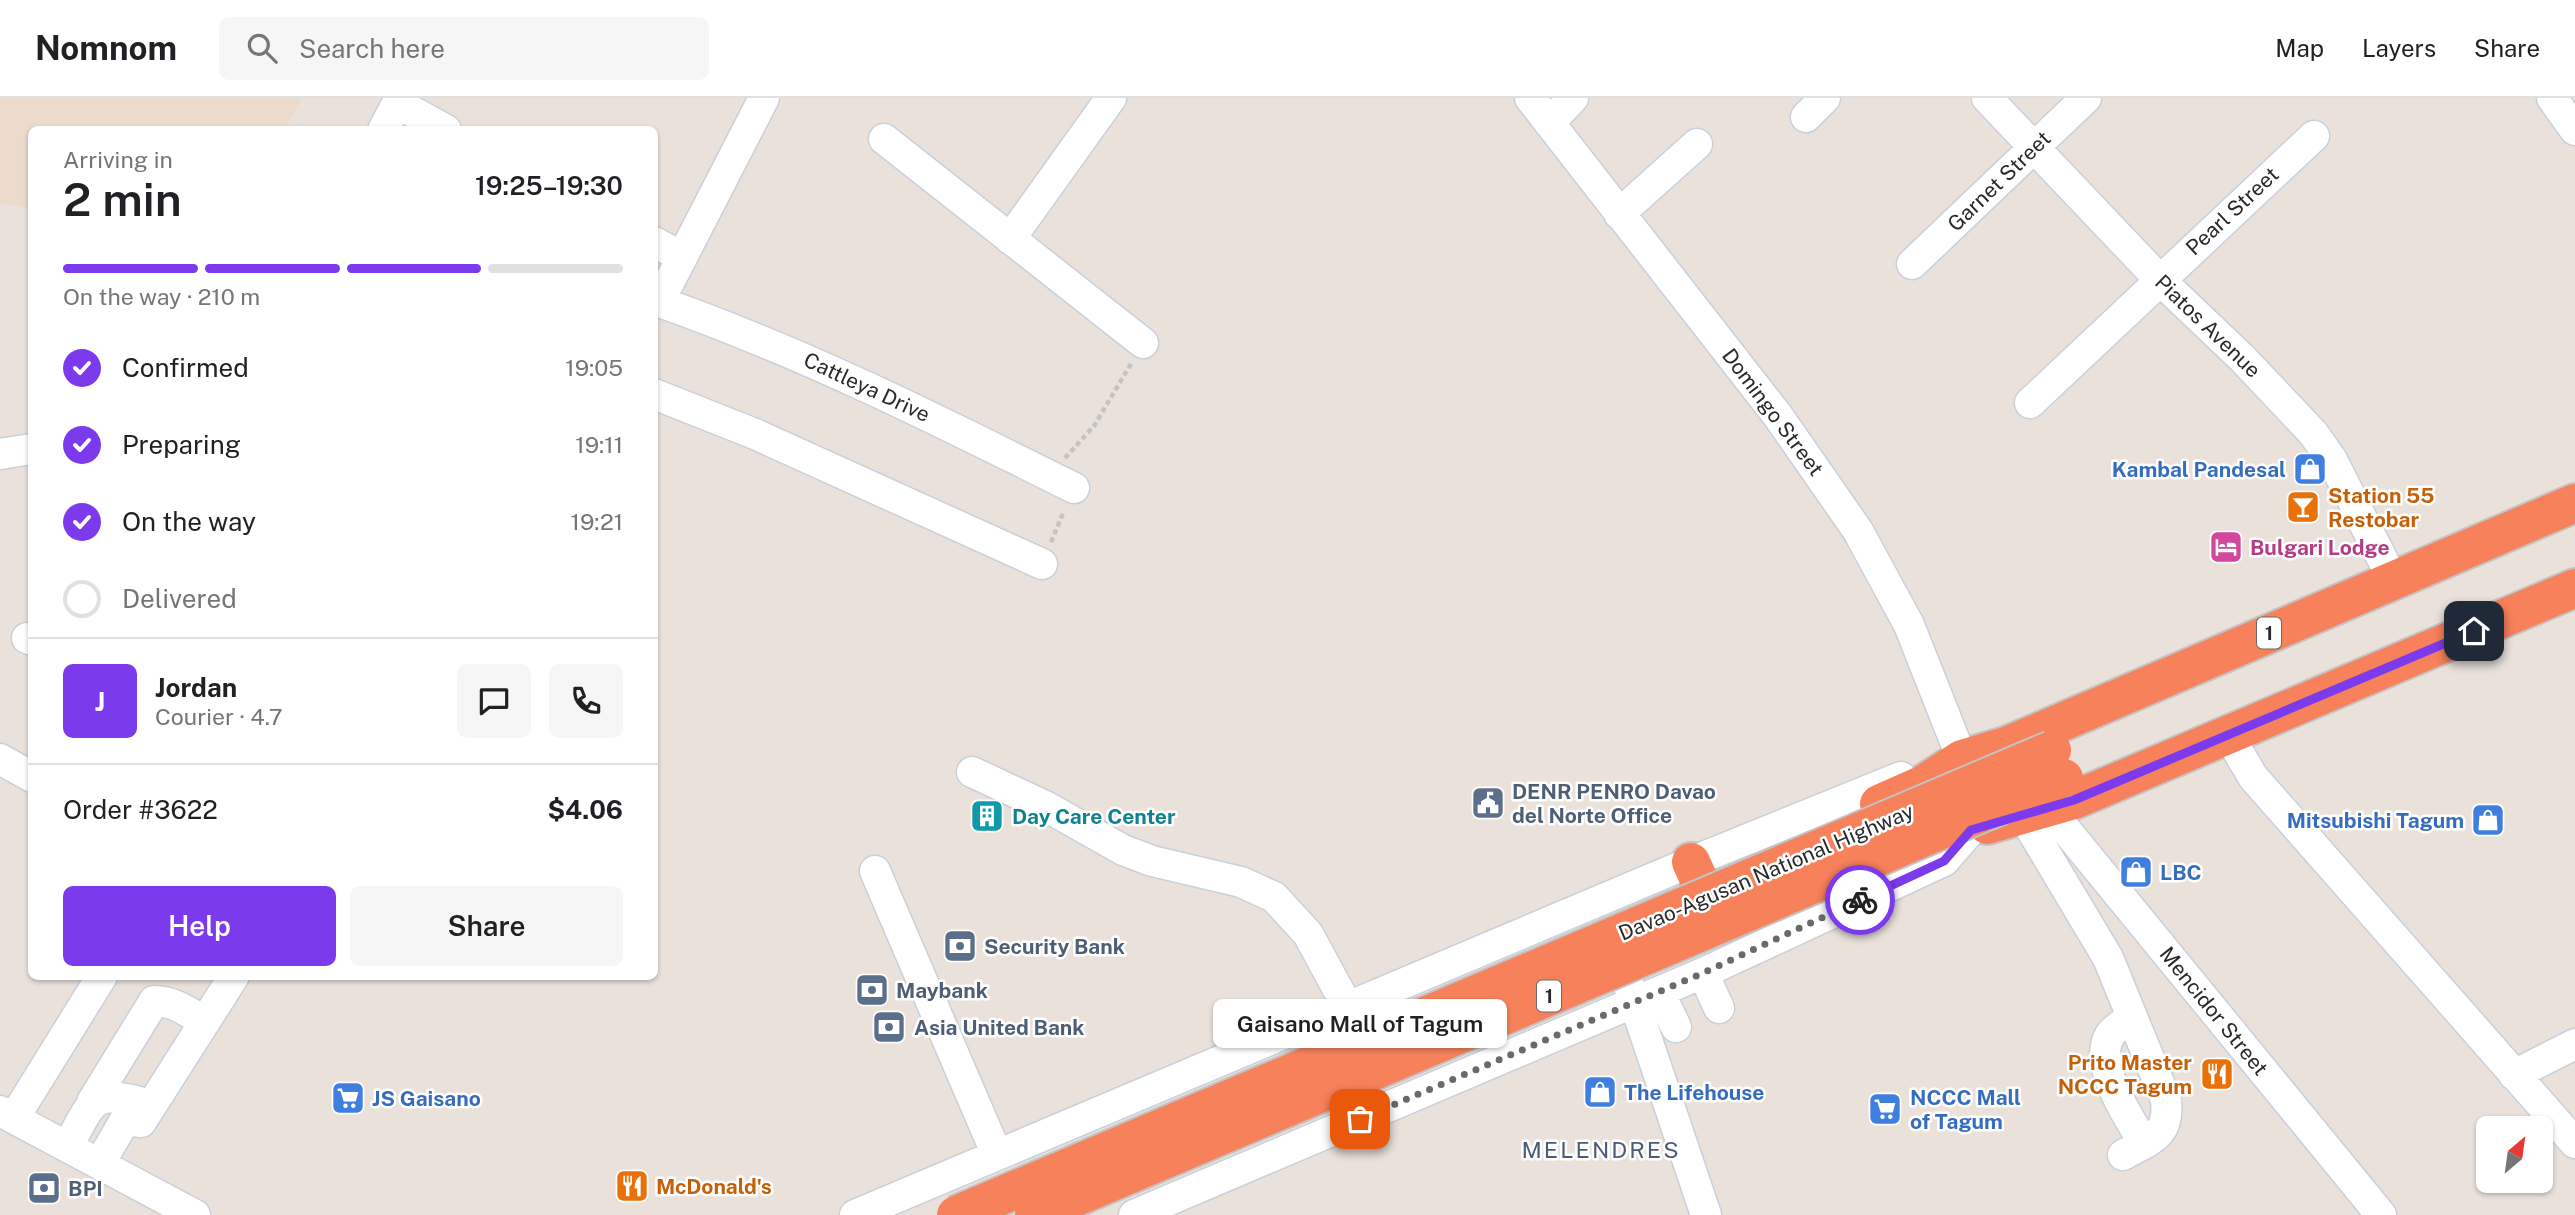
<!DOCTYPE html>
<html lang="en">
<head>
<meta charset="utf-8">
<style>
  :root { --surface:#fff; --page:#f6f6f6; --text:#202124; --muted:#757577; --line:#e0e0e0; --accent:#7c3aed }
  body { margin:0; font-family:"Public Sans",sans-serif; background:var(--page); color:var(--text); height:100vh; display:flex; flex-direction:column; font-size:26px; white-space:nowrap }
  * { box-sizing:border-box; margin:0 }
  p { font-size:23px; color:var(--muted) }
  .icon { flex:none; width:38px; height:38px; fill:none; stroke:currentColor; stroke-width:2; stroke-linecap:round; stroke-linejoin:round }
  .map { position:relative; flex:1; overflow:hidden }
  .details { position:absolute; left:28px; top:28px; width:630px; height:854px; display:flex; flex-direction:column; background:var(--surface); border-radius:10px; box-shadow:0 2px 5px #0004 }
  .details>* { flex:none }
  .needle { width:46px; rotate:29deg }
  .buttons { position:absolute; left:2476px; top:1018px; display:grid; gap:14px }
  .buttons a { display:grid; place-items:center; width:77px; height:77px; border-radius:10px; background:var(--surface); box-shadow:0 2px 5px #0004; font-size:35px }
  .pin { position:absolute; display:grid; place-items:center; width:60px; height:60px; color:#fff; margin:-30px; border-radius:14px; box-shadow:0 4px 10px #0006 }
  .courier { position:absolute; display:grid; place-items:center; width:70px; height:70px; margin:-35px; border:5px solid #7c3aed; border-radius:50%; background:#fff; color:#222; box-shadow:0 2px 9px #0007 }
  .bubble { position:absolute; height:49px; border-radius:10px; background:var(--surface); box-shadow:0 2px 5px #0004; font-size:23px; font-weight:600; line-height:49px; text-align:center }
  .headline em { font-style:normal; font-weight:600 }
  .headline div { display:flex; flex-direction:column-reverse }
  .headline { display:flex; align-items:center; justify-content:space-between; height:119px; padding:0 35px }
  h1 { font-size:46px; font-weight:600; line-height:52px }
  .bar { display:grid; grid-template-columns:repeat(4,1fr); gap:10px 7px; align-content:center; height:84px; padding:0 35px }
  .bar i { height:9px; border-radius:5px; background:var(--line) }
  .bar .selected { background:var(--accent) }
  .bar p { grid-column:span 4 }
  .line { display:flex; align-items:center; gap:18px; padding:0 35px; border-top:2px solid var(--line) }
  .line div { flex:1 }
  .round { display:grid; place-items:center; flex:none; width:74px; height:74px; border-radius:10px; background:var(--page) }
  ol { padding:0 35px; list-style:none }
  li { display:flex; align-items:center; gap:21px; height:77px }
  li p { margin-inline-start:auto }
  li .icon { padding:7px; border-radius:50%; background:var(--accent); color:#fff; stroke-width:4 }
  li:last-child { color:var(--muted) }
  li i { width:38px; height:38px; border:4px solid var(--line); border-radius:50% }
  .action { display:flex; gap:14px; margin-top:auto; padding:14px 35px }
  .action a { flex:1; height:80px; border-radius:10px; background:var(--accent); color:#fff; font-size:28px; font-weight:600; line-height:80px; text-align:center }
  .action a+a { background:var(--page); color:var(--text) }
  header { display:flex; align-items:center; gap:42px; box-sizing:border-box; height:98px; padding:0 35px; background:var(--surface); border-bottom:2px solid var(--line) }
  header strong { font-size:33px }
  nav { display:flex; gap:38px; margin-inline-start:auto; font-size:24px }
  .search { width:490px; height:63px; background:var(--page); display:flex; align-items:center; gap:18px; box-sizing:border-box; padding:0 24px; border-radius:10px; color:var(--muted); font-size:26px }
  .map>svg:first-child { display:block }
  .education { fill:#ebdbcb }
  .lines { fill:none; stroke-linecap:round; stroke-linejoin:round }
  .minor-casing { stroke:#c9d0da; stroke-width:33 }
  .highway-casing { stroke:#c3c3c3; stroke-width:42 }
  .path { stroke:#c3c3c3; stroke-width:4.5; stroke-dasharray:5 3.5; stroke-linecap:butt }
  .minor { stroke:#fff; stroke-width:30 }
  .highway { stroke:#f6815b; stroke-width:38 }
  .highway-bridge-casing { stroke:#c3c3c3; stroke-width:42; stroke-linecap:butt }
  .highway-bridge { stroke:#f6815b; stroke-width:38 }
  .done { stroke:#6d6967; stroke-width:7; stroke-dasharray:0 12.6 }
  .route { stroke:#7c3aed; stroke-width:9 }
  .labels { text-anchor:middle; dominant-baseline:central; stroke-width:5; stroke-linejoin:round; paint-order:stroke }
  .shield { fill:#fff; stroke:#696969; stroke-width:2 }
  .shield-label { font-size:19px; font-weight:bold; fill:#292929 }
  .street-label { font-size:21px; fill:#292929; stroke:#fff }
  .shop-label { font-size:21px; font-weight:bold; fill:#366cbe; stroke:#fff; text-anchor:start }
  .food-label { font-size:21px; font-weight:bold; fill:#c56008; stroke:#fff; text-anchor:start }
  .hotel-label { font-size:21px; font-weight:bold; fill:#b23c85; stroke:#fff; text-anchor:start }
  .service-label { font-size:21px; font-weight:bold; fill:#4e5e75; stroke:#fff; text-anchor:start }
  .culture-label { font-size:21px; font-weight:bold; fill:#0d838f; stroke:#fff; text-anchor:start }
  .neighbourhood-label { font-size:23px; letter-spacing:2px; fill:#4c5b77; stroke:#fff }
</style>
</head>
<body>
<header>
<strong>Nomnom</strong>
<div class="search"><svg class="icon" aria-label="search" viewBox="0 0 24 24"><circle cx="10" cy="10" r="6"/><path d="M15 15l6 6"/></svg>Search here</div>
<nav><a>Map</a><a>Layers</a><a>Share</a></nav>
</header>
<div class="map">
<svg width="2575" height="1117" viewBox="0 0 2575 1117">
  <rect width="100%" height="100%" fill="#eae1db"/>
  <path class="education" d="M0,0H302L285,31L32,32L31,110L0,105Z"/>
  <g class="lines">
    <defs>
      <path id="minor" d="M1530,0L1778,318L1858,433L1909,527L1962,661
        M1987,0L2159,181L2243,261L2313,335L2332,362L2393,482
        M2552,0L2575,32
        M397,5L446,32
        M1806,19L1825,0
        M1549,25L1573,0
        M383,32L400,0
        M884,41L1143,245
        M1619,116L1697,46
        M1010,141L1111,0
        M654,144L682,159
        M1912,166L2086,0
        M654,202C800,253 936,321 1074,390
        M659,204L764,0
        M654,296L755,336L1042,466
        M2030,305L2314,38
        M0,356L32,351
        M27,540L32,542
        M2236,650L2253,679L2575,1045
        M0,661L32,679
        M972,674L1047,709L1123,752L1152,763L1241,784L1274,799L1308,836L1347,908
        M2048,710L2381,1117
        M2022,716L2108,860L2166,1002C2170,1038 2151,1041 2123,1057
        M875,773L997,1057
        M1703,875L1719,910
        M1629,888L1706,1117
        M1659,894L1676,929
        M2132,919C2125,924 2115,930 2110,937C2092,966 2129,1020 2144,1045
        M2514,977L2575,946
        M92,1004L154,903C174,903 188,914 205,924
        M0,1013L195,1117
        M14,1020L102,878
        M68,1048C95,998 92,991 151,1007
        M100,1065L125,1022L141,1024L234,878
        M855,1117L1691,764L1901,679
        M1134,1117L1703,875L1944,763L1971,732"/>
      <path id="highway" d="M1879,706L1922,687L1962,661L2006,648L2575,405
        M1987,727L2074,702L2575,490
        M1691,764L1700,784"/>
    </defs>
    <use href="#minor" class="minor-casing"/>
    <use href="#highway" class="highway-casing"/>
    <path class="path" d="M1065,360L1094,328L1132,264
      M1051,444L1064,413"/>
    <use href="#minor" class="minor"/>
    <use href="#highway" class="highway"/>
    <defs>
      <path id="highway-bridge" d="M956,1117L2052,652
        M1034,1117L2064,680"/>
    </defs>
    <use href="#highway-bridge" class="highway-bridge-casing"/>
    <use href="#highway-bridge" class="highway-bridge"/>
  </g>
  <g class="lines">
    <path class="done" d="M1360,1021L1703,875L1860,802"/>
    <path class="route" d="M1860,802L1944,763L1971,732L2074,702L2474,533"/>
  </g>
  <defs>
    <symbol id="shop-square" viewBox="-11 -11 22 22"><rect x="-9" y="-9" width="18" height="18" rx="4" fill="#3f7fe0" stroke="#fff"/><path d="M-5-2.5h2.3a2.7 3.5 0 0 1 5.4 0H5L5.5 6h-11ZM-1.5-2.5h3a1.5 2.3 0 0 0-3 0Z" fill="#fff"/></symbol>
    <symbol id="bar-square" viewBox="-11 -11 22 22"><rect x="-9" y="-9" width="18" height="18" rx="4" fill="#e8710a" stroke="#fff"/><path d="M-6-5H6L.8 .8V4.5H3.5V6h-7V4.5H-.8V.8Z" fill="#fff"/></symbol>
    <symbol id="hotel-square" viewBox="-11 -11 22 22"><rect x="-9" y="-9" width="18" height="18" rx="4" fill="#d1479c" stroke="#fff"/><path d="M-6-4.5h1.5V1H6V5H4.5V3h-9V5H-6ZM-4 0a1.8 1.8 0 1 1 3.6 0ZM.5 0V-2.5h3Q6-2.5 6 0Z" fill="#fff"/></symbol>
    <symbol id="civic-square" viewBox="-11 -11 22 22"><rect x="-9" y="-9" width="18" height="18" rx="4" fill="#5c6f8a" stroke="#fff"/><path d="M-.6-6.5H3V-4.5H.6V-3L4-1V1h2V6H-6V1h2V-1L-.6-3ZM-1.2 2.5V6h2.4V2.5Z" fill="#fff"/></symbol>
    <symbol id="building-square" viewBox="-11 -11 22 22"><rect x="-9" y="-9" width="18" height="18" rx="4" fill="#0f9aa8" stroke="#fff"/><path d="M-4-6H4V6H1V3H-1V6H-4ZM-2.5-4.3h1.7v1.8h-1.7ZM.8-4.3h1.7v1.8H.8ZM-2.5-1h1.7V.8h-1.7ZM.8-1h1.7V.8H.8Z" fill="#fff"/></symbol>
    <symbol id="bank-square" viewBox="-11 -11 22 22"><rect x="-9" y="-9" width="18" height="18" rx="4" fill="#5c6f8a" stroke="#fff"/><path d="M-6-4H6V4H-6ZM0-2.3a2.3 2.3 0 1 0 0 4.6a2.3 2.3 0 1 0 0-4.6Z" fill="#fff"/></symbol>
    <symbol id="restaurant-square" viewBox="-11 -11 22 22"><rect x="-9" y="-9" width="18" height="18" rx="4" fill="#e8710a" stroke="#fff"/><path d="M-5-6h1v4h1v-4h1v4h1v-4h1v5L-1.5 .5V6h-2V.5L-5-1ZM5-6V6H3V1.5H1.5Q1.5-4 5-6Z" fill="#fff"/></symbol>
    <symbol id="supermarket-square" viewBox="-11 -11 22 22"><rect x="-9" y="-9" width="18" height="18" rx="4" fill="#3f7fe0" stroke="#fff"/><path d="M-6-5.5h2.5l.6 2H6L4.5 2H-2.5L-4.4-4H-6ZM-1.5 3.2a1.3 1.3 0 1 0 .1 0ZM3 3.2a1.3 1.3 0 1 0 .1 0Z" fill="#fff"/></symbol>
  </defs>
  <g fill-rule="evenodd">
    <use href="#shop-square" x="2291" y="352" width="38" height="38"/>
    <use href="#bar-square" x="2284" y="390" width="38" height="38"/>
    <use href="#hotel-square" x="2207" y="430" width="38" height="38"/>
    <use href="#civic-square" x="1469" y="686" width="38" height="38"/>
    <use href="#building-square" x="968" y="699" width="38" height="38"/>
    <use href="#shop-square" x="2469" y="703" width="38" height="38"/>
    <use href="#shop-square" x="2117" y="755" width="38" height="38"/>
    <use href="#bank-square" x="941" y="829" width="38" height="38"/>
    <use href="#bank-square" x="853" y="873" width="38" height="38"/>
    <use href="#bank-square" x="870" y="910" width="38" height="38"/>
    <use href="#restaurant-square" x="2198" y="957" width="38" height="38"/>
    <use href="#shop-square" x="1581" y="975" width="38" height="38"/>
    <use href="#supermarket-square" x="329" y="981" width="38" height="38"/>
    <use href="#supermarket-square" x="1866" y="992" width="38" height="38"/>
    <use href="#restaurant-square" x="613" y="1069" width="38" height="38"/>
    <use href="#bank-square" x="25" y="1071" width="38" height="38"/>
  </g>
  <g class="labels">
    <g class="shield">
      <rect x="2257" y="519.5" width="24" height="31" rx="5"/>
      <rect x="1537" y="882.5" width="24" height="31" rx="5"/>
    </g>
    <g class="shield-label">
      <text x="2269" y="535">1</text>
      <text x="1549" y="898">1</text>
    </g>
    <g class="street-label">
      <text transform="translate(1999 83) rotate(-44)">Garnet Street</text>
      <text transform="translate(2232 113) rotate(-43)">Pearl Street</text>
      <text transform="translate(2208 228) rotate(44)">Piatos Avenue</text>
      <text transform="translate(867 289) rotate(25)">Cattleya Drive</text>
      <text transform="translate(1773 314) rotate(53)">Domingo Street</text>
      <text transform="translate(1766 774) rotate(-23)">Davao-Agusan National Highway</text>
      <text transform="translate(2214 913) rotate(51)">Mencidor Street</text>
    </g>
    <g class="shop-label">
      <text x="2286" y="371" text-anchor="end">Kambal Pandesal</text>
      <text x="2464" y="722" text-anchor="end">Mitsubishi Tagum</text>
      <text x="2160" y="774">LBC</text>
      <text x="1624" y="994">The Lifehouse</text>
      <text x="1910" y="999">NCCC Mall<tspan x="1910" dy="24">of Tagum</tspan></text>
      <text x="372" y="1000">JS Gaisano</text>
    </g>
    <g class="food-label">
      <text x="2328" y="397">Station 55<tspan x="2328" dy="24">Restobar</tspan></text>
      <text x="2192" y="964" text-anchor="end">Prito Master<tspan x="2192" dy="24">NCCC Tagum</tspan></text>
      <text x="656" y="1088">McDonald's</text>
    </g>
    <g class="hotel-label">
      <text x="2250" y="449">Bulgari Lodge</text>
    </g>
    <g class="service-label">
      <text x="1512" y="693">DENR PENRO Davao<tspan x="1512" dy="24">del Norte Office</tspan></text>
      <text x="984" y="848">Security Bank</text>
      <text x="896" y="892">Maybank</text>
      <text x="914" y="929">Asia United Bank</text>
      <text x="68" y="1090">BPI</text>
    </g>
    <g class="culture-label">
      <text x="1012" y="718">Day Care Center</text>
    </g>
    <g class="neighbourhood-label">
      <text x="1601" y="1051">MELENDRES</text>
    </g>
  </g>
</svg>
<div class="buttons">
<a><svg class="needle" viewBox="-14 -14 28 28"><path d="M0-13l5 13h-10z" fill="#e53935"/><path d="M0 13l5-13h-10z" fill="#757577"/></svg></a>
</div>
<div class="pin" style="left:1360px;top:1021px;background:#ea580c"><svg class="icon" aria-label="bag" viewBox="0 0 24 24"><path d="M5 8h14l-1 12H6zM9 8a3 3 0 0 1 6 0"/></svg></div>
<div class="pin" style="left:2474px;top:533px;background:#1f2937"><svg class="icon" aria-label="home" viewBox="0 0 24 24"><path d="M3 11l9-7 9 7M6 9v11h12V9"/></svg></div>
<div class="courier" style="left:1860px;top:802px"><svg class="icon" aria-label="bike" viewBox="0 0 24 24"><circle cx="6" cy="16" r="4"/><circle cx="18" cy="16" r="4"/><path d="M6 16l4-8h5l3 8M10 8l3 8H6M13 5h3"/></svg></div>
<div class="bubble" style="left:1213px;top:901px;width:294px">Gaisano Mall of Tagum</div>
<section class="details">
<div class="headline"><div><h1>2 min</h1><p>Arriving in</p></div><em>19:25–19:30</em></div>
<div class="bar"><i class="selected"></i><i class="selected"></i><i class="selected"></i><i></i><p>On the way · 210 m</p></div>
<ol>
<li><svg class="icon" aria-label="check" viewBox="0 0 24 24"><path d="M5 12l5 5 9-10"/></svg>Confirmed<p>19:05</p></li>
<li><svg class="icon" aria-label="check" viewBox="0 0 24 24"><path d="M5 12l5 5 9-10"/></svg>Preparing<p>19:11</p></li>
<li><svg class="icon" aria-label="check" viewBox="0 0 24 24"><path d="M5 12l5 5 9-10"/></svg>On the way<p>19:21</p></li>
<li><i></i>Delivered</li>
</ol>
<div class="line" style="height:126px"><b class="round" style="background:var(--accent);color:#fff">J</b><div><b>Jordan</b><p>Courier · 4.7</p></div><a class="round"><svg class="icon" aria-label="chat" viewBox="0 0 24 24"><path d="M4 5h16v11H9l-5 4z"/></svg></a><a class="round"><svg class="icon" aria-label="phone" viewBox="0 0 24 24"><path d="M5 4h4l2 5-3 2q2 4 5 5l2-3 5 2v4C11 20 4 13 5 4z"/></svg></a></div>
<div class="line" style="height:91px"><div>Order #3622</div><b>$4.06</b></div>
<div class="action"><a>Help</a><a>Share</a></div>
</section>
</div>
</body>
</html>
